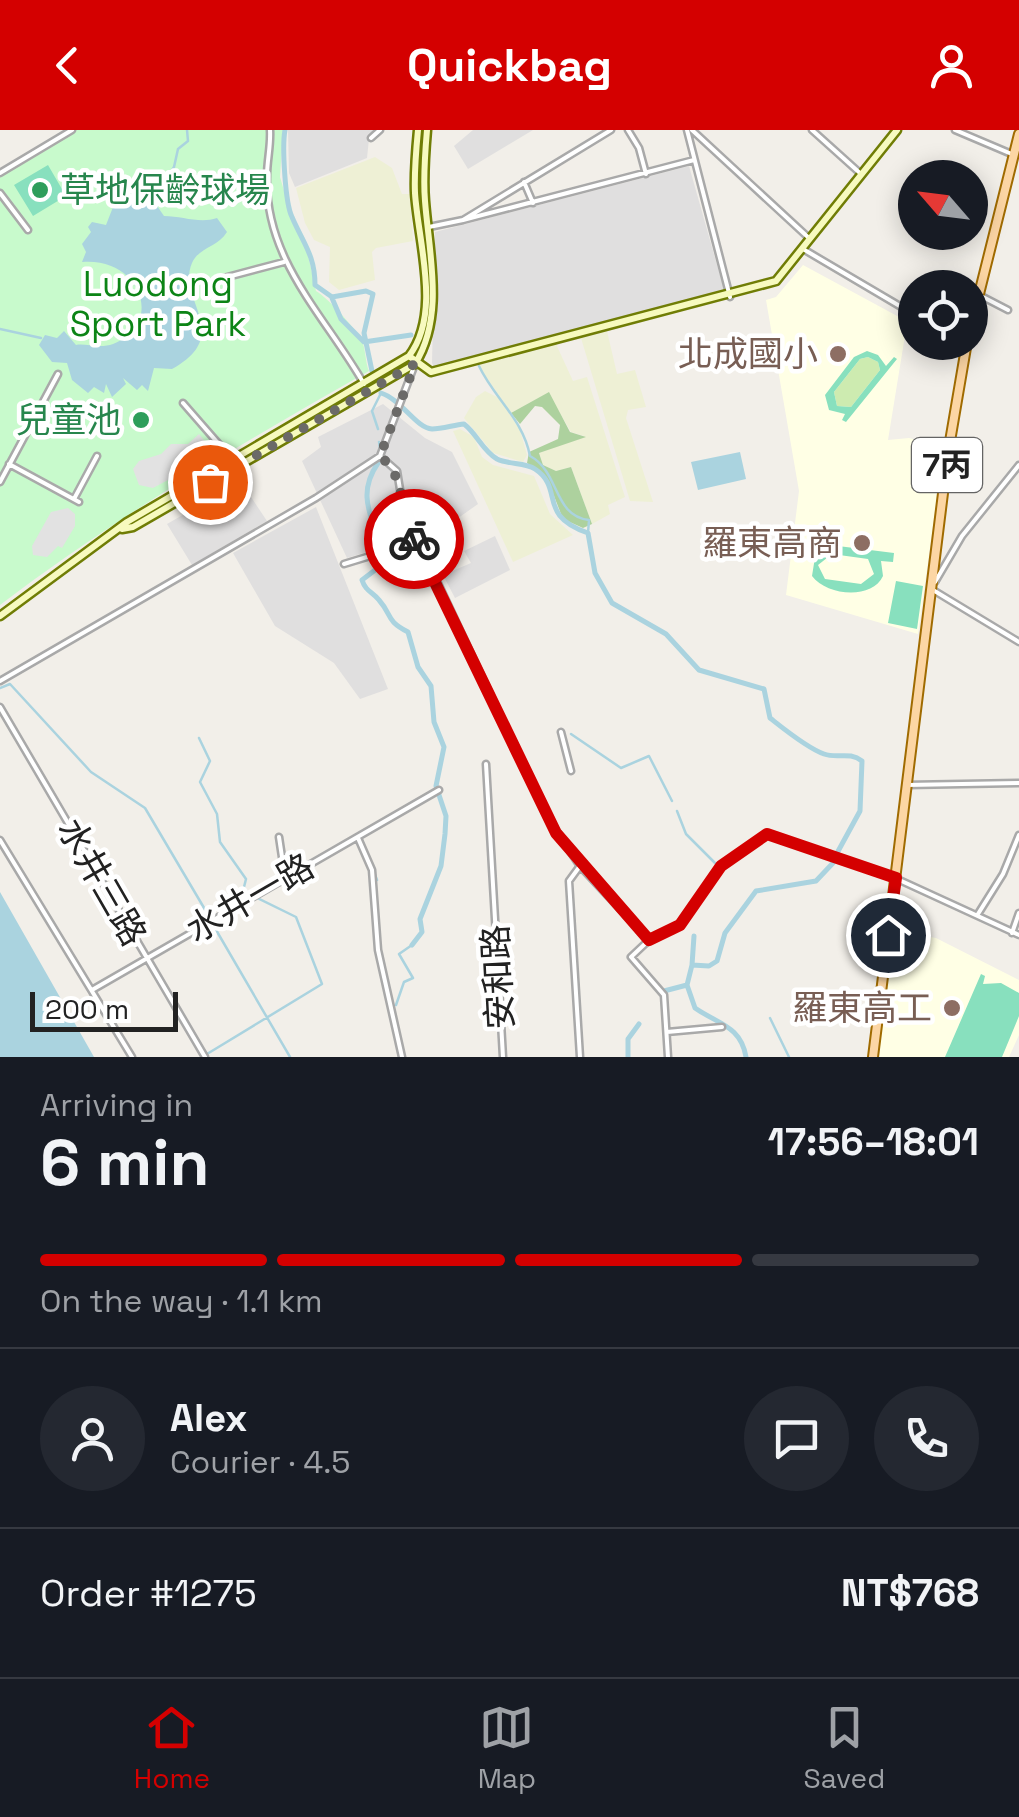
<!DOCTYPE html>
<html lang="en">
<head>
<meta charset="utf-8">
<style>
  :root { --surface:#171b24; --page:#242831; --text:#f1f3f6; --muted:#9ea1a6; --line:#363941; --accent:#d40000 }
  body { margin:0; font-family:"Space Grotesk","Noto Sans TC",sans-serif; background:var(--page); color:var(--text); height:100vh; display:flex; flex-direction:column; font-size:38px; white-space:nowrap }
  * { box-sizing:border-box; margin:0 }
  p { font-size:32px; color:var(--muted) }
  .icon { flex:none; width:55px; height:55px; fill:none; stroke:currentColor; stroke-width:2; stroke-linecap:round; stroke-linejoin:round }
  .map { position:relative; height:927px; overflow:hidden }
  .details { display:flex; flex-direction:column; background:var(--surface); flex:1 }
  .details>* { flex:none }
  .needle { width:65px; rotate:298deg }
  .fabs { position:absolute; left:898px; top:30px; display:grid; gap:20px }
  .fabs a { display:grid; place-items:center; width:90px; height:90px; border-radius:50%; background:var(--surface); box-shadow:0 5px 25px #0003; font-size:50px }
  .scale { position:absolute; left:30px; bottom:25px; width:148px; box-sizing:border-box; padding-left:10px; border:5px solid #222; border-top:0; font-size:28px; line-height:35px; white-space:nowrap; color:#222; -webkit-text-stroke:8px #fff; paint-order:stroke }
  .pin { position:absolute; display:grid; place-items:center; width:85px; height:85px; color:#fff; margin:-42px; border:5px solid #fff; border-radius:50%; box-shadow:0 2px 10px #0007 }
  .courier { position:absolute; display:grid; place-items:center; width:100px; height:100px; margin:-50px; border:8px solid #d40000; border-radius:50%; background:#fff; color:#222; box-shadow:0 2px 12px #0007 }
  .overview em { font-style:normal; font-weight:600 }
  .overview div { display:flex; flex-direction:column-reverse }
  .overview { display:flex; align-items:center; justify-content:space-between; height:170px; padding:0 40px }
  h1 { font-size:65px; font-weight:600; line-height:75px }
  .bar { display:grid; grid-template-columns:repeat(4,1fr); gap:15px 10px; align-content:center; height:120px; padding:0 40px }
  .bar i { height:12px; border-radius:8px; background:var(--line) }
  .bar .active { background:var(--accent) }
  .bar p { grid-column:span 4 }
  .line { display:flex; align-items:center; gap:25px; padding:0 40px; border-top:2px solid var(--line) }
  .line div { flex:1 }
  .round { display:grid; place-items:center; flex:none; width:105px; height:105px; border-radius:52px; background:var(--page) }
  header { display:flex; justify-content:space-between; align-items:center; height:130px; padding:0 40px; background:var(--accent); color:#fff; font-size:45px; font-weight:600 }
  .dock { display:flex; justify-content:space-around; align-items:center; height:140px; border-top:2px solid var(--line); background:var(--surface); font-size:28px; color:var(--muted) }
  .dock a { display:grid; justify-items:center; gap:5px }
  .dock .active { color:var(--accent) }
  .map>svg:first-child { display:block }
  .residential { fill:#e0dfdf }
  .education { fill:#ffffe5 }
  .farmland { fill:#eef0d5 }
  .grass { fill:#cdebb0 }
  .forest { fill:#add19e }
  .park { fill:#c8facc }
  .pitch { fill:#88e0be; fill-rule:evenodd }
  .parking { fill:#e2e2e2 }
  .water { fill:#aad3df }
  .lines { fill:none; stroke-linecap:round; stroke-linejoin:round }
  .stream { stroke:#aad3df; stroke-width:2.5 }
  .canal { stroke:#aad3df; stroke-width:5 }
  .street-casing { stroke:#a9a9a9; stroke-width:9 }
  .secondary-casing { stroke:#707d05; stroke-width:11 }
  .primary-casing { stroke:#a06b00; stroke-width:12 }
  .street { stroke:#fff; stroke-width:4 }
  .secondary { stroke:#f7fabf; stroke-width:6 }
  .primary { stroke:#fcd6a4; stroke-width:8 }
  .done { stroke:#6b6a68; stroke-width:10; stroke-dasharray:0 18 }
  .route { stroke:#d40000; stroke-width:12 }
  .leisure-dot { fill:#2e9e5b; stroke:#fff; stroke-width:4 }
  .education-dot { fill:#8d6e63; stroke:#fff; stroke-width:4 }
  .labels { text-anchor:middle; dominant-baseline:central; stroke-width:9; stroke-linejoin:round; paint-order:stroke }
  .shield { fill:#fff; stroke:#646464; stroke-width:2.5 }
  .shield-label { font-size:32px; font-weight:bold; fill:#222 }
  .leisure-label { font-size:35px; fill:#27864d; stroke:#fff; text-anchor:start }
  .park-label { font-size:35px; fill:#0c8416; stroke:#fff }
  .education-label { font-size:35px; fill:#785e54; stroke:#fff; text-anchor:end }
  .street-label { font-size:35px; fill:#222; stroke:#fff }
</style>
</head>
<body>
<header><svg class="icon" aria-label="back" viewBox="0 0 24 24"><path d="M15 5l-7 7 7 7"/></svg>Quickbag<svg class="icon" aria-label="person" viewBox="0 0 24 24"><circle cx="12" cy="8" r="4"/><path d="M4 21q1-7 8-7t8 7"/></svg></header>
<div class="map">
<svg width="1019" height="927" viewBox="0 0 1019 927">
  <rect width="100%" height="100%" fill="#f2efe9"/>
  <path class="residential" d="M288,0H378L369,9L367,28L295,57L289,43Z
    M473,0H533L468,39L454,16Z
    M689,36L725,163L435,239L432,233L435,102Z
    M383,274L425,308L452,322L478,374L437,403L444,434L434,436L412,398L408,373L376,378L373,420L347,428L302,331L321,317L318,307Z
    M221,363L234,379L251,367L267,391L192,435L167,394Z
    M316,377L388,559L360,569L334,533L275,496L233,423Z
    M495,406L510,440L455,468L443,445L471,433L464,421Z"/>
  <path class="education" d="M803,135L899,187H908L888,310L909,308L944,317L918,504L786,465L799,361L766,170L776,167Z
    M895,801L936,808L1019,850V905L1009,927H878Z"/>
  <path class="farmland" d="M375,27L392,38L402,64H410L413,111L376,118L372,122L375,150L339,160L329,152L330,117L314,110L305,93L296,58Z
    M607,201L617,244L635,240L646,277L628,280L626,288L653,372L630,371L581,208Z
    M556,214L573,251L587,247L625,367L608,375L610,384L592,394L571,337L556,341L543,335L539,323L584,306L571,302L548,263L511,283L478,235Z
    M485,261L499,268L520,300L527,325L523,332L493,323L464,288L476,267Z
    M460,299L474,307L482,327L493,335L534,346L550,384L573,405L513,432L453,301Z"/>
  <path class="grass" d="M868,227L878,232L880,240L851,277L837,276L834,262L860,229Z"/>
  <path class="forest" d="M549,262L570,302L586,307L539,323L543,335L556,341L571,337L592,394L583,398L563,389L547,348L527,333L529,322L558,309L560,295L542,277L535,276L520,294L511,283Z"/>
  <path class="park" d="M77,0H283L280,47L292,88L304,107L316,161C328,168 354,197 361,209C366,218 365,232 369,241C241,314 117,386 0,475V46Z"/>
  <path class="pitch" d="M48,35L66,66L33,86L14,55Z
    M867,221L878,225L886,236L894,227L897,229L846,292L842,290L845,284L829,280L825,265L854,227ZM868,227L878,232L880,240L851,277L837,276L834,262L860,229Z
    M798,411L894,423L893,432L881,431L883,446C872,470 827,466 812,446L816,421L797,419ZM832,424L868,429L874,444L861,454L825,449L818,435Z
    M896,451L923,456L917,499L888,493Z
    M981,844L985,846L983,854L1001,853L1019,863V886L1002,927H945Z"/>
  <path class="parking" d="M199,304L213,322L199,333L193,326L181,343L153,358L139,355L133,339L139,331L161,324L171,314H188Z
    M68,378L75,384V396L62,418L58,416L47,427L33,425L32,416L51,382Z"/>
  <path class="water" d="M124,69L153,70L164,86C182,86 200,94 217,88L227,102C217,118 199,117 192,133C176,170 235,204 172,239L154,238L148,261L142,255L137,260L123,248L126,254L112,267L106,254L104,263L94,257L88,263L72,250L67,233L52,232L39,215L45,205L57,208L64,201L76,215C85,213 100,219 113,214C165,194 141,127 82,132L86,122L82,114L91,102L88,97L92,92L106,95L115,72Z
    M740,322L746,349L698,360L691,332Z
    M0,762L94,927H0Z"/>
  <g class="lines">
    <path class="stream" d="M153,70L174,37L178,19L188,11L187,0
      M0,199L41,208
      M479,236C494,268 523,289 530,326C560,342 553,386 589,390L588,403
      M378,299L372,281L381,263
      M379,312L380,318
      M0,558L10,554L91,642L145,678L210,788
      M571,604L621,638L649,626L672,671
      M199,608L210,631L200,652L217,684L220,712L246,749L243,761L296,787L322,854L207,924
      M677,681L686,704L717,735
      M362,710L377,750
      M212,793L290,927
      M572,834L578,927
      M396,875L404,852L413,848L399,824L412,815
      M770,888L789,927"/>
    <path class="canal" d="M285,0C282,16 285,73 292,87C303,113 315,125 315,155L332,167L366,161L373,164L364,203L372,241
      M332,168L341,189L364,212L411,205
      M381,263C402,270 416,298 432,299C442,299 454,295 464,294C477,304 483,321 497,329C509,335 525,332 535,339C565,359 536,385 588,403L595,443L612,473L666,504L699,540L764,559L770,588C784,599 807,618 824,624C838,629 849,621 862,631L860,681L836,725
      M378,333C351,372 382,397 383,434L362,450C366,462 372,461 379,470C393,486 385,490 408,502L418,537L431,556L434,592L444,617L436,656L446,686L445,704L441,736L420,789L422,802L412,815
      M692,835L694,806
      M687,855L692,835L709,836L717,831L725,803L756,761L816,751L833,733
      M687,855L695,878C718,894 741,896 746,927
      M664,861L687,855
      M628,927V909L639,894"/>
    <defs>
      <path id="street" d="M270,0C271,16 267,30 267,46C264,130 326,187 364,254
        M628,0L639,18L646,44
        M687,0L730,167
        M692,0L810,109
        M812,0L861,44
        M955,0L1014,25
        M371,8L380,0
        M0,43L72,0
        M524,52L533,73
        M0,63L28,100
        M463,90L694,30
        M429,97L463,90L611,0
        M803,119L915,185
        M216,150L284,132
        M981,166L1008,180
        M183,273L231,328
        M380,326L397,341L406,396L435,447L549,690L580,736L649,810L680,795L721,737L767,704L895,748L1019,805
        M9,334L79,372
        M0,352L58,244
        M74,369L97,326
        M344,434L416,412
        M935,452L962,406L1019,335
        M933,460L1019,512
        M0,551L316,368L380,326L415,234
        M0,577L205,927
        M561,602L571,641
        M486,634L503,927
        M906,655L1019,653
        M279,707L285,747
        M358,708L372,740L378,820L402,927
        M0,710L132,927
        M978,784L1003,744L1019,705
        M1012,803L1019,783
        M648,811L631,827L664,865L668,927
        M92,860L439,660
        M667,902L722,897
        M580,927L569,751L580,736"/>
      <path id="secondary" d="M409,226L431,242L776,151L897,0
        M122,399L133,397L415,234C445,186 429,124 425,71C423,48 425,23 427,0
        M0,486L127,392L409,226C442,183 418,112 415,63C414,42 416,21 418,0"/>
      <path id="primary" d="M970,200L1019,4
        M873,927L948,323L967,212"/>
    </defs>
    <use href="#street" class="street-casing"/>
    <use href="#secondary" class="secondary-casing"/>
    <use href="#primary" class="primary-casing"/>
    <use href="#street" class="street"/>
    <use href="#secondary" class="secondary"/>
    <use href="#primary" class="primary"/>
  </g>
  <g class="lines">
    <path class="done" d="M210,352L415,234L380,326C409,351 396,378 414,409"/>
    <path class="route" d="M414,409L556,703L649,810L680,795L721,736L767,704L896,748L888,805"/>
  </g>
  <g class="leisure-dot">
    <circle cx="40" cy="60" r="10"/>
    <circle cx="141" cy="290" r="10"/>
  </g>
  <g class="education-dot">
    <circle cx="838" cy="224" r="10"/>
    <circle cx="862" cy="413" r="10"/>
    <circle cx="952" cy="878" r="10"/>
  </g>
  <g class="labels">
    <rect class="shield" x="912" y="308" width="70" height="54" rx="8"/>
    <g class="shield-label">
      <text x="947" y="335">7丙</text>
    </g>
    <g class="leisure-label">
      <text x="60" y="60">草地保齡球場</text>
      <text x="121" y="290" text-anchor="end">兒童池</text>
    </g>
    <g class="park-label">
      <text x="158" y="154">Luodong<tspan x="158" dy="40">Sport Park</tspan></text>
    </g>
    <g class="education-label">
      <text x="818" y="224">北成國小</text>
      <text x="842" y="413">羅東高商</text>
      <text x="932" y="878">羅東高工</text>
    </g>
    <g class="street-label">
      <text transform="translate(102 752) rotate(60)">水井三路</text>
      <text transform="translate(250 768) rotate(-30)">水井一路</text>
      <text transform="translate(498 847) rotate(-93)">安和路</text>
    </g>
  </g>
</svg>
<div class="fabs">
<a><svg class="needle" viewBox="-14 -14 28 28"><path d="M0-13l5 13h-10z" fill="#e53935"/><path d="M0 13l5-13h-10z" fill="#9ea1a6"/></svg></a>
<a><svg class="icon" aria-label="locate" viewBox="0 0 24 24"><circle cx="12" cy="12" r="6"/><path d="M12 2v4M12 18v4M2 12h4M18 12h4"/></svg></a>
</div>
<div class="scale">200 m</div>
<div class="pin" style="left:210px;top:352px;background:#ea580c"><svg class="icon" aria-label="bag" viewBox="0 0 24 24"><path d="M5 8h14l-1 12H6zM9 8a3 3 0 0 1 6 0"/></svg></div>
<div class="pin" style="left:888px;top:805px;background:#1f2937"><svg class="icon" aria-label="home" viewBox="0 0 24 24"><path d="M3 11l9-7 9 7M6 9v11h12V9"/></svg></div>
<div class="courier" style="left:414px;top:409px"><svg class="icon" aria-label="bike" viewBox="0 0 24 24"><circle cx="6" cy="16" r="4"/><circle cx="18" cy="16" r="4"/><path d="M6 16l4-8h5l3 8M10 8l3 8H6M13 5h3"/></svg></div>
</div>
<section class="details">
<div class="overview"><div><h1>6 min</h1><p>Arriving in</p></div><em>17:56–18:01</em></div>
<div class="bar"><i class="active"></i><i class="active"></i><i class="active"></i><i></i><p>On the way · 1.1 km</p></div>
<div class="line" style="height:180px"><a class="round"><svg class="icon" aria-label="person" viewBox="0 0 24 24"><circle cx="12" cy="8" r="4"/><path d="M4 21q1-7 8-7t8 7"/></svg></a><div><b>Alex</b><p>Courier · 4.5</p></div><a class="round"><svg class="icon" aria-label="chat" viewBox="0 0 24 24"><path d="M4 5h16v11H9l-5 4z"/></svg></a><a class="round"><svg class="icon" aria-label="phone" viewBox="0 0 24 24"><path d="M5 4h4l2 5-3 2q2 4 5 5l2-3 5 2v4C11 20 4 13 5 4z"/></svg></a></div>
<div class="line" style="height:130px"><div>Order #1275</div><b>NT$768</b></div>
</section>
<nav class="dock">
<a class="active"><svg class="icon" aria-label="home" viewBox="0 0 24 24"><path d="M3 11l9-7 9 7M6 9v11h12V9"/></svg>Home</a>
<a><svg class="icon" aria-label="map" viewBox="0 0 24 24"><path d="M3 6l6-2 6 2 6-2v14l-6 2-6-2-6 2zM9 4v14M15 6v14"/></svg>Map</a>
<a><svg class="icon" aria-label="saved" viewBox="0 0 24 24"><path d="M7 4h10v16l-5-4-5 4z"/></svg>Saved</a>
</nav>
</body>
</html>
